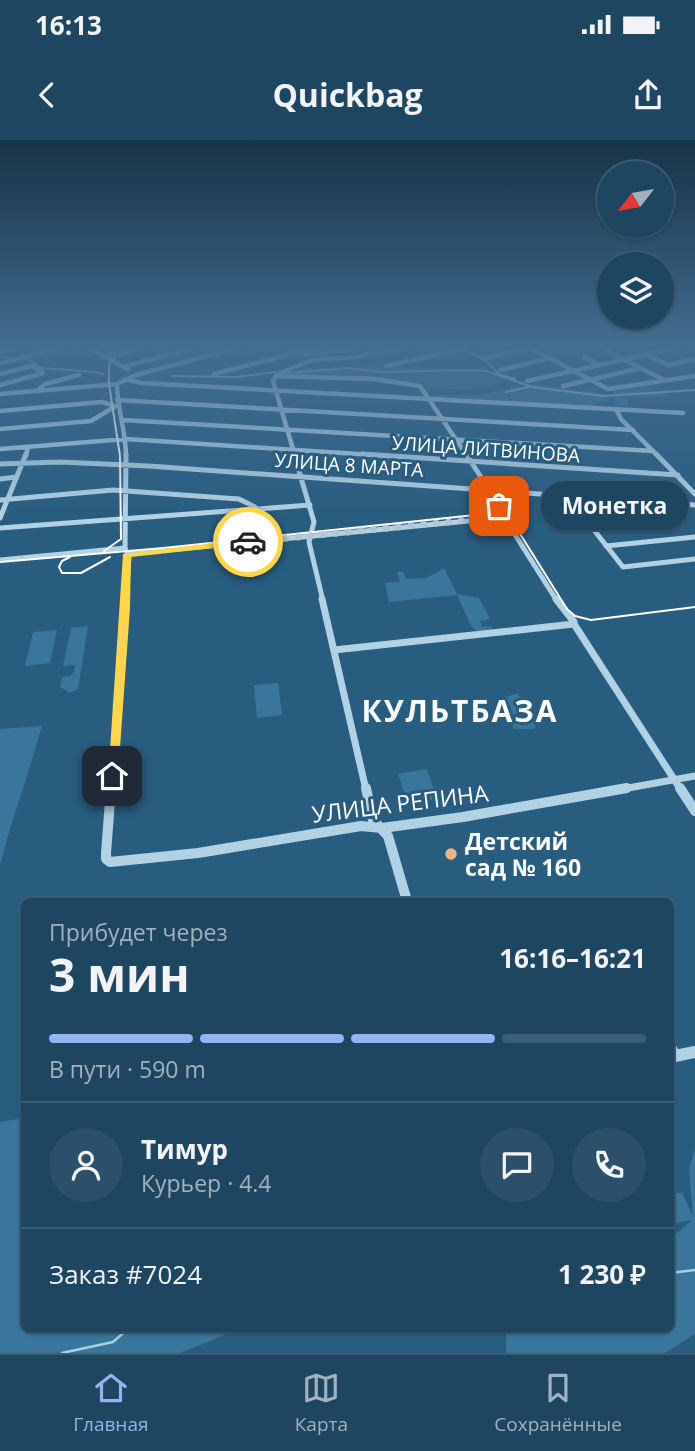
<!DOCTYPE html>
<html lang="ru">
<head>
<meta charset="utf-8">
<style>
  :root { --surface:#1f4660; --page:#2c5069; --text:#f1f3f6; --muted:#a1b1bd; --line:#3c5e75; --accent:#95b2f1 }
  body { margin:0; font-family:"Open Sans",sans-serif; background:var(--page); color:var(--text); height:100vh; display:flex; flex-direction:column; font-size:26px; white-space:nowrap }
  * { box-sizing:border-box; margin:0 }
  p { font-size:23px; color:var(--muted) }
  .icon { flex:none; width:38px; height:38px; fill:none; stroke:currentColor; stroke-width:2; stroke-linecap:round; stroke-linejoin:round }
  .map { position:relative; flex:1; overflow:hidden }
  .panel { position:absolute; left:21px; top:758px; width:653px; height:434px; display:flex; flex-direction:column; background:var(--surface); border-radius:10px; box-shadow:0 2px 5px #0004,0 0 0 2px var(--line) }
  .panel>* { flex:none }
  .needle { width:46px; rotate:239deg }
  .tools { position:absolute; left:597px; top:21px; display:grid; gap:14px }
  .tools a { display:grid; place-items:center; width:77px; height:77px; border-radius:50%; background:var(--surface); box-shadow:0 2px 5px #0004,0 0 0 2px var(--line); font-size:35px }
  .pin { position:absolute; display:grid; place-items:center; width:60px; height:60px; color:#fff; margin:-30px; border-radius:14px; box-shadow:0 4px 10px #0006 }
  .courier { position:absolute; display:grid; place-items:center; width:70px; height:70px; margin:-35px; border:5px solid #ffd54a; border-radius:50%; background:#fff; color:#222; box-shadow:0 2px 9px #0007 }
  .bubble { position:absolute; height:49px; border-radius:24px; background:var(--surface); box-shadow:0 2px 5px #0004,0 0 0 2px var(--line); font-size:23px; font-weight:700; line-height:49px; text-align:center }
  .head em { font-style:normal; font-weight:700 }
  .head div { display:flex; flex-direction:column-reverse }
  .head { display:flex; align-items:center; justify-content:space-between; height:119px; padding:0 28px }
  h1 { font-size:46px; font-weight:700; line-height:52px }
  .bar { display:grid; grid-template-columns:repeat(4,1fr); gap:10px 7px; align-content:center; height:84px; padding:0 28px }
  .bar i { height:9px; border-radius:5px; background:var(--line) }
  .bar .active { background:var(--accent) }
  .bar p { grid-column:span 4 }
  .line { display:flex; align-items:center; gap:18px; padding:0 28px; border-top:2px solid var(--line) }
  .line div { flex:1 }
  .round { display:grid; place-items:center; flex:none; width:74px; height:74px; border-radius:37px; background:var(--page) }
  .status { display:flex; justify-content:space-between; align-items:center; height:49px; padding:0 35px; background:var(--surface); direction:ltr }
  .status svg { height:19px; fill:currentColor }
  header { display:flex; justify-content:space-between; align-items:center; height:91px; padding:0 28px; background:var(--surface); font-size:32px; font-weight:700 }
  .tabs { display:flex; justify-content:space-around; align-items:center; height:98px; border-top:2px solid var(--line); background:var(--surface); font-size:19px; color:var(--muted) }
  .tabs a { display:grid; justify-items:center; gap:4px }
  .tabs .active { color:var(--accent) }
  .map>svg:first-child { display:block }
  .green { fill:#3a769b }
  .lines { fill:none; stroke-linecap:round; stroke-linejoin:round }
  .stream-far1 { stroke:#a6cee5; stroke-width:2 }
  .stream { stroke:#a6cee5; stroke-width:2.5 }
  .minor-far4 { stroke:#b1d1e5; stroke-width:4.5 }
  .minor-far3 { stroke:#b1d1e5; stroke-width:5 }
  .minor-far2 { stroke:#b1d1e5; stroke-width:7 }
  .minor-far1 { stroke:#b1d1e5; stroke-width:10 }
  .minor { stroke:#b1d1e5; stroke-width:12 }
  .tram { stroke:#fff; stroke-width:2 }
  .route { fill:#ffd54a }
  .done { stroke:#b4c6d3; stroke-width:7; stroke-dasharray:0 12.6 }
  .poi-dot { fill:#ecb778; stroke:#295d80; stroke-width:2.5 }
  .labels { text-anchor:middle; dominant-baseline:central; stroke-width:6; stroke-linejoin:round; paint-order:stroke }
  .far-street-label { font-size:19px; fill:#fff; stroke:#295d80 }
  .street-label { font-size:23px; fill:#fff; stroke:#295d80 }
  .poi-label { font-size:23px; font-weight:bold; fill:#fff; stroke:#295d80; text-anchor:start }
  .district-label { font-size:30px; font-weight:bold; letter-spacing:2px; fill:#fff; stroke:#295d80 }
</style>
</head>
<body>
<div class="status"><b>16:13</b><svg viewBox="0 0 49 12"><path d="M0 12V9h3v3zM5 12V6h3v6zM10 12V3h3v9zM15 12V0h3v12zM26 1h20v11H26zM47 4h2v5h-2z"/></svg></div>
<header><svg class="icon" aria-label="back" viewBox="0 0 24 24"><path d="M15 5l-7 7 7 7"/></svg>Quickbag<svg class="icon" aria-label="share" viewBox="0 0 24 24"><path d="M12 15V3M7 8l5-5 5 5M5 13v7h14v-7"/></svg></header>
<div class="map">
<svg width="695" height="1213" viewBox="0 0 695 1213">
  <rect width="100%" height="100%" fill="#295d80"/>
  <path class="green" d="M348,227C375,227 490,223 502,242L468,250L428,248L424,243L298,236L294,232L305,228Z
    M535,244L607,254L610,262L593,263L591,266L435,258L428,255H480Z
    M649,246L670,257L627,258L629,265L616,266L613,251Z
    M444,428L457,454L479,458L490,479L480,481L482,487L491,486L493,489L477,491L471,486L457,455L389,462L385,443L400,442L397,432H403L406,439L427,438Z
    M88,486L78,549L70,553L60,547L62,537L70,536L74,532L75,525L63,526L71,488Z
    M57,490L50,523L25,526L33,492Z
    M278,543L282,575L257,578L254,545Z
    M518,554L536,587L534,589H514L499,558Z
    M42,586C29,633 12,678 0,725V589Z
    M427,629L437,659L408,664L398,634Z
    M24,978V1188H242L180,1213H0V982Z
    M695,1009V1194L665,1213H506V1188H670V1099L692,1080L670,1084V1055L682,1052L693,1077L689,1029Z"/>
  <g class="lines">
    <path class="stream-far1" d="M464,211L482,218
      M0,217L12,218
      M28,219L41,228L56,229
      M485,220L499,234L515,239
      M58,229L91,232
      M93,232L104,234
      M288,233L348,228L382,232L467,230L486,231L532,247L603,256L695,250
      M172,236L237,237L276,232
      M506,252L529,247"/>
    <path class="stream" d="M670,1133L695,1130
      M62,1213L113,1202L129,1188"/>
    <path class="minor-far4" d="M81,204L128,229
      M276,204L294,211
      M439,204L455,209
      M523,204L608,249L695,236
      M594,204L666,241
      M603,208L626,204
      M90,209L111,204
      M0,212L35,204
      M305,215L390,204
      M646,215L669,225L695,219
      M102,217L154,204
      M584,217L599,225
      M483,219L530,208
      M0,223L75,204
      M386,226L485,204
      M123,227L207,204
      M500,230L550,218
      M0,234L32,226L43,233
      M214,234L330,204
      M278,234L312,220L355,217L424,204
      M276,236L273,241L295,316
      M276,236L374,239L420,246L467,316
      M125,239L142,243L683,273
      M527,241L695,204
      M117,244C117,269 126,291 126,316
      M0,245L43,233
      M563,246L641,228
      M39,249L45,244L79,235
      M0,254L117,244L136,235L252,204
      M117,260L633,290
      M0,271L102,262L112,265
      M617,271L621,279L658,316
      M123,280L653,311
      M0,289L91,281L119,264
      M0,309L126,299L389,316
      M26,316L28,307"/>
    <path class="minor-far3" d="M294,314L314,382L309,402L323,461
      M362,314L678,335
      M466,314L490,351L495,354L502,373L499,378
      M656,314L695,354
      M0,324L60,322L149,326L695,365
      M0,339L16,337
      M588,357L590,385L623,427L695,419
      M0,360L113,350L239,359L255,367
      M0,378L26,314
      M499,378L507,382L557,461
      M0,388L310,365
      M606,406L695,397
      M127,414L499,378
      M0,420L125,408
      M126,461L129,417L125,408L126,314"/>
    <path class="minor-far2" d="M322,459L366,650
      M556,459L574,482
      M334,510L574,484L681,650
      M111,650L126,459
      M617,650L695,636"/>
    <path class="minor-far1" d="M111,648L106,713V719L110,722L198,713L361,686L382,688L463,677L627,648
      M366,648L373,680L388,696L407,761
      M680,648L695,671"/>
    <path class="minor" d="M670,907L675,916
      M670,917L695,912"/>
    <path class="tram" d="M104,411L121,399L120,316L109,244V224L118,215L159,204
      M70,417L62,421L59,427L62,433H81L110,417
      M0,422L163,408L494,373L512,381L567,469L575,476L591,480L695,467"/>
  </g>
  <linearGradient id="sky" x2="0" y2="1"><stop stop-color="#173346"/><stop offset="0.55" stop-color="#436d91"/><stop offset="1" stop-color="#436d91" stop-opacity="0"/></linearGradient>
  <rect width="695" height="374" fill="url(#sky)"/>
  <path class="route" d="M248,399L251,404L131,417L130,468L118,636L116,640H108L123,414Z"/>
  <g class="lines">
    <path class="done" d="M248,402L499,377L502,373L499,366"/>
  </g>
  <circle class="poi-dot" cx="451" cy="714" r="7"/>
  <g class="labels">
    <g class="far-street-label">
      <text transform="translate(486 309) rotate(4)">УЛИЦА ЛИТВИНОВА</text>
      <text transform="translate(349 325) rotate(4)">УЛИЦА 8 МАРТА</text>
    </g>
    <g class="street-label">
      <text transform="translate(400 663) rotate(-7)">УЛИЦА РЕПИНА</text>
    </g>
    <g class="poi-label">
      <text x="465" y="701">Детский<tspan x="465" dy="26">сад № 160</tspan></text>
    </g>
    <g class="district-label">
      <text x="460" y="570">КУЛЬТБАЗА</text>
    </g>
  </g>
</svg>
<div class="tools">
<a><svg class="needle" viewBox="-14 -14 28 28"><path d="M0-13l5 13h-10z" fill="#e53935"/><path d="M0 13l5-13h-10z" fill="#a1b1bd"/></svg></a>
<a><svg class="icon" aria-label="layers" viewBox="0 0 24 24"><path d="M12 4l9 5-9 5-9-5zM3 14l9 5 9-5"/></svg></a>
</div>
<div class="pin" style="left:499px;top:366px;background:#ea580c"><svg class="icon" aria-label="bag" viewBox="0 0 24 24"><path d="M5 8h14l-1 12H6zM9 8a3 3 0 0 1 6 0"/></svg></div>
<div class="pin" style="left:112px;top:636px;background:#1f2937"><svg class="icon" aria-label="home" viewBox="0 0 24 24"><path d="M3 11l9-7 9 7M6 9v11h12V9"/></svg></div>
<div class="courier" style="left:248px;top:402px"><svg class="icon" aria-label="car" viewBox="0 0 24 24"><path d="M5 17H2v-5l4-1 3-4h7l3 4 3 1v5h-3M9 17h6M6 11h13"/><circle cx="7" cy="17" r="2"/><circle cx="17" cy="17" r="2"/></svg></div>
<div class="bubble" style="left:541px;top:341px;width:147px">Монетка</div>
<section class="panel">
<div class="head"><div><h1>3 мин</h1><p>Прибудет через</p></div><em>16:16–16:21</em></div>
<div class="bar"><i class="active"></i><i class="active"></i><i class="active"></i><i></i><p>В пути · 590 m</p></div>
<div class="line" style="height:126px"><a class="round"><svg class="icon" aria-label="person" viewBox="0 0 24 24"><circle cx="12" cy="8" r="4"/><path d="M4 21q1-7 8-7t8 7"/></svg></a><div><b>Тимур</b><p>Курьер · 4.4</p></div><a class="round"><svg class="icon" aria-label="chat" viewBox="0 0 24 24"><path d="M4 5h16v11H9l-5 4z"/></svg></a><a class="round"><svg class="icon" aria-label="phone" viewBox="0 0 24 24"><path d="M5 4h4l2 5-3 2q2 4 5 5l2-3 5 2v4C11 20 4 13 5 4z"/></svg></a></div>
<div class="line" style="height:91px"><div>Заказ #7024</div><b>1 230 ₽</b></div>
</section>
</div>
<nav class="tabs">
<a class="active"><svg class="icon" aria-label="home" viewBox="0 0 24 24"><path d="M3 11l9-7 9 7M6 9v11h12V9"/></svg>Главная</a>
<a><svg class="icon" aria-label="map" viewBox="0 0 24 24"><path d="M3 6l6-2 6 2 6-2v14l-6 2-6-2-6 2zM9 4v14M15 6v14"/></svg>Карта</a>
<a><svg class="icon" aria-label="saved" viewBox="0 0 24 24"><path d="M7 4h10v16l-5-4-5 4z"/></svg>Сохранённые</a>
</nav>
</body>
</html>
